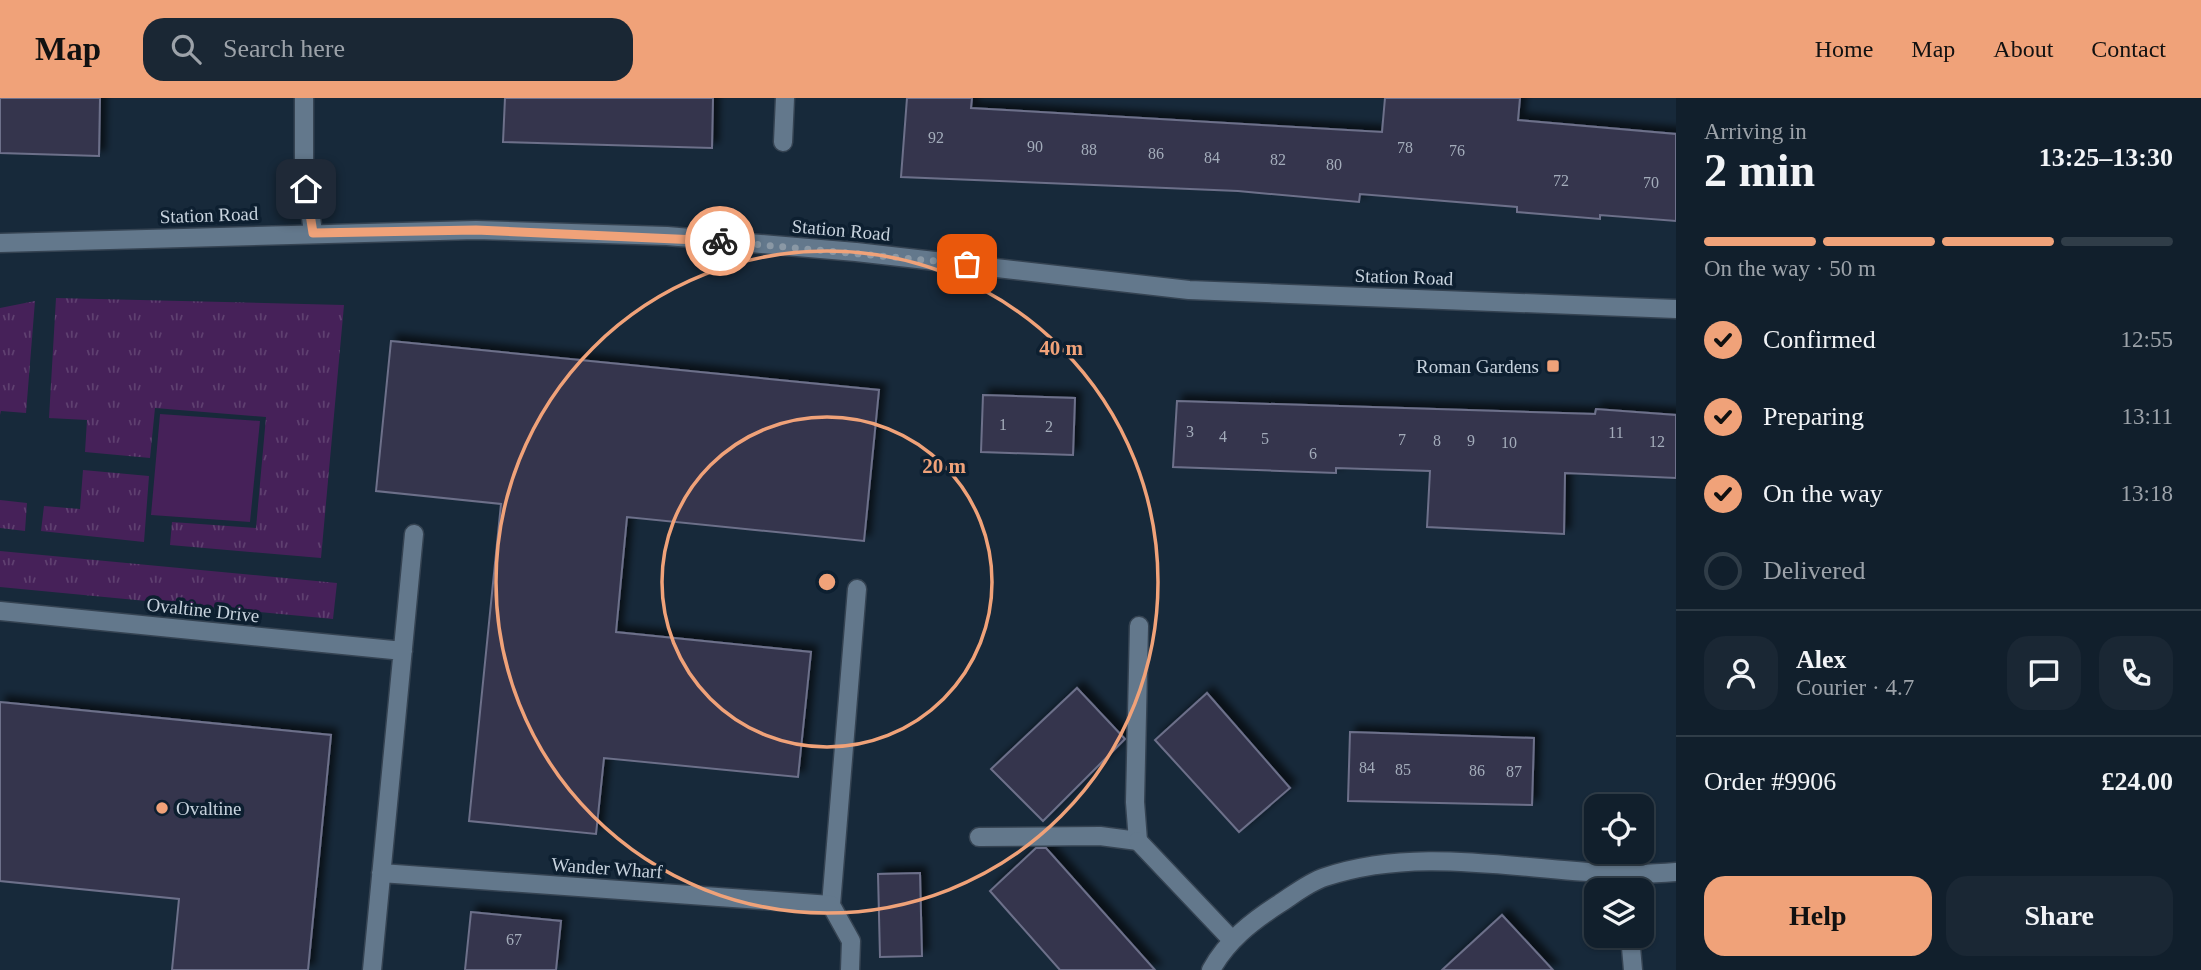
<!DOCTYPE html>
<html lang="en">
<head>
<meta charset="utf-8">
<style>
  :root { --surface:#111f2c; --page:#1a2734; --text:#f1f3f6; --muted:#9ca2a9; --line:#303d48; --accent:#f0a279 }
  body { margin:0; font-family:Georgia,serif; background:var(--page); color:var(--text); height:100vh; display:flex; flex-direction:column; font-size:26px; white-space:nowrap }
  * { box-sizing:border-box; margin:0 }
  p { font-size:23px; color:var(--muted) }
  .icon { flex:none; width:38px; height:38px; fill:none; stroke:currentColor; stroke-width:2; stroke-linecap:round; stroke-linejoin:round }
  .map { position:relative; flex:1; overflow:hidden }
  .side { display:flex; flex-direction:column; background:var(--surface); width:525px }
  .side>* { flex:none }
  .fabs { position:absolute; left:1584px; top:696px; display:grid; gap:14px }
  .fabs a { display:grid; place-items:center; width:70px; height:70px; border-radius:14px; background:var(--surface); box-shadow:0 2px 5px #0004,0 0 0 2px var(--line); font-size:35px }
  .pin { position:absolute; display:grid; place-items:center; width:60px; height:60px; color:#fff; margin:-30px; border-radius:14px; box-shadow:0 4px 10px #0006 }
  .courier { position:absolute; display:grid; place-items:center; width:70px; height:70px; margin:-35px; border:5px solid #f0a279; border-radius:50%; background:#fff; color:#222; box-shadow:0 2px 9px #0007 }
  .summary em { font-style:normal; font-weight:600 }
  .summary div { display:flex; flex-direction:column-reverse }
  .summary { display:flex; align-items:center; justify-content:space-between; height:119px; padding:0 28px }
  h1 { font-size:46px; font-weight:600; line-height:52px }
  .bar { display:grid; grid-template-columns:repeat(4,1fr); gap:10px 7px; align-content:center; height:84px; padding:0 28px }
  .bar i { height:9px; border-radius:5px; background:var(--line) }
  .bar .selected { background:var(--accent) }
  .bar p { grid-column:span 4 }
  .line { display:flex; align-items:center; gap:18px; padding:0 28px; border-top:2px solid var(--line) }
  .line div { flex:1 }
  .round { display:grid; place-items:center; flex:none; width:74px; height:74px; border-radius:21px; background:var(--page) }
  ol { padding:0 28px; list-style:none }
  li { display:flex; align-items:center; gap:21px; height:77px }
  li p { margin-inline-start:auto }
  li .icon { padding:7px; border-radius:50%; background:var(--accent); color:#111; stroke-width:4 }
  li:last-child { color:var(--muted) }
  li i { width:38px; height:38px; border:4px solid var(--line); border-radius:50% }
  .cta { display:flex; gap:14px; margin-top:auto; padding:14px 28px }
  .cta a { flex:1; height:80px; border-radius:21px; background:var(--accent); color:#111; font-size:28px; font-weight:600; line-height:80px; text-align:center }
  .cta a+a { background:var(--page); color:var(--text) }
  header { display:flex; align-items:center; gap:42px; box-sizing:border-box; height:98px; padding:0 35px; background:var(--accent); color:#111 }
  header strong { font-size:33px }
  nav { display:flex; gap:38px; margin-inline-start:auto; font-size:24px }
  .search { width:490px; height:63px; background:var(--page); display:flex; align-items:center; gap:18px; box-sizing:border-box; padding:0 24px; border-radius:21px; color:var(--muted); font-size:26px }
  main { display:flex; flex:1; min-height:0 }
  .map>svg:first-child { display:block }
  .grass { fill:url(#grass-tufts) }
  .park { fill:#462159 }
  .building { fill:#34364d; stroke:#6d708a; stroke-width:2; filter:url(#shadow) }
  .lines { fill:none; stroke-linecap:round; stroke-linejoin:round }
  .lane-casing { stroke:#354352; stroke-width:21 }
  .street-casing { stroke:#354352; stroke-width:21 }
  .secondary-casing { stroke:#354352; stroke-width:21 }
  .lane { stroke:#63788c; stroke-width:18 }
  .street { stroke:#63788c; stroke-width:18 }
  .secondary { stroke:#63788c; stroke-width:18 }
  .done { stroke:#8a98a5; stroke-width:7; stroke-dasharray:0 12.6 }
  .route { stroke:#f0a279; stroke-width:9 }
  .ring { fill:none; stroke:#f0a279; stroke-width:3.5 }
  .poi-dot { fill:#f0a279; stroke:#0d1f30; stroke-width:2.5 }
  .labels { text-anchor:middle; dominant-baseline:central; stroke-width:7; stroke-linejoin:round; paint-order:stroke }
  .number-label { font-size:16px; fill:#a3acba }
  .street-label { font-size:19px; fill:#c8d3de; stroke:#0d1f30 }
  .poi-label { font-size:19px; fill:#c8d3de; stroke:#0d1f30; text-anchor:end }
  .centre { fill:#f0a279; stroke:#0d1f30; stroke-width:3.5 }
  .ring-label { font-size:21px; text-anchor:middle; font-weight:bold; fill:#f0a279; stroke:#0d1f30; stroke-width:7; stroke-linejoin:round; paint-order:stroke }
</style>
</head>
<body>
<header>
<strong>Map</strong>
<div class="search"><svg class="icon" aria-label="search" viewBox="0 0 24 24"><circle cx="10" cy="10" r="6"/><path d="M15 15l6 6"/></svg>Search here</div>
<nav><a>Home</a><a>Map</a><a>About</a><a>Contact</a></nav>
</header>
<main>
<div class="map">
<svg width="1676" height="872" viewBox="0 0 1676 872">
  <defs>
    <pattern id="grass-tufts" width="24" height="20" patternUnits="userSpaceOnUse" patternTransform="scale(1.75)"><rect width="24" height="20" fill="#462159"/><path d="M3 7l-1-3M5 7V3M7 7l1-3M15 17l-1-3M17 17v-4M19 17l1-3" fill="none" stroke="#5f4070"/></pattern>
    <filter id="shadow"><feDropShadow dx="6" dy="-6" stdDeviation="3.5" flood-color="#0009"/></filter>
  </defs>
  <rect width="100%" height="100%" fill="#17293a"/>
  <path class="grass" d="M56,200L344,207L321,460L170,447L172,424L256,430L266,319L155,310L150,360L85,354L87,322L49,320Z
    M35,203L26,315L1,313L0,317V210Z
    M83,372L149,378L144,444L41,433L44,408L80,411Z
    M0,402L27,405L25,433L0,430Z
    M0,453L337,485L333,521L0,489Z"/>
  <path class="park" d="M160,316L260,323L250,424L151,417Z"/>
  <path class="building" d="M0,0H100L99,58L0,55Z
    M505,0H713L712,50L503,44Z
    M907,0H972L971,10L1382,34L1385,0H1520L1518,22L1676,36V123L1600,117V121L1517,114V109L1360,96L1359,104L1238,93L901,79Z
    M391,243L879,292L864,443L627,419L616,534L811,554L798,679L604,660L596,736L469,723L501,406L376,393Z
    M983,297L1075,300L1073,357L981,354Z
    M1177,303L1595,316L1596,311L1676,317V380L1565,375L1564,436L1427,429L1430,373L1336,370V375L1173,369Z
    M1077,590L1125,641L1043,723L991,671Z
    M1207,595L1290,690L1239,734L1155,642Z
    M0,604L331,637L308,872H172L179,801L0,783Z
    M1350,634L1534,640L1532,707L1348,703Z
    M1036,750H1046L1155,872H1060L990,793Z
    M920,775L922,858L880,859L878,776Z
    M471,814L561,823L556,872H465Z
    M1502,817L1553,872H1442Z"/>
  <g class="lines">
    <defs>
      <path id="lane" d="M304,0V64L313,135
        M783,44L785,0
        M979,739L1100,738L1138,743L1135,704L1139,528
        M850,872L851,843L831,807L857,491"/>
      <path id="street" d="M0,513L403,553
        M1138,743L1231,841
        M381,775L831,807
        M1630,838L1633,872
        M372,872L414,436
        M1211,872C1227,843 1251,824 1279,806C1293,797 1309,784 1325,779C1439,741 1560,785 1676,774"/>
      <path id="secondary" d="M0,145L476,132L667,138L856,154L1189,192L1676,211"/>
    </defs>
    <use href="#lane" class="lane-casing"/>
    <use href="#street" class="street-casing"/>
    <use href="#secondary" class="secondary-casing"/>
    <use href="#lane" class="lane"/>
    <use href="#street" class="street"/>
    <use href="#secondary" class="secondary"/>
  </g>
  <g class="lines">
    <path class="done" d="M720,143L967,166"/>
    <path class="route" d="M306,91L313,135L476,132L720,143"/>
  </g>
  <g class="ring">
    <circle cx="827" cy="484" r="165"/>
    <circle cx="827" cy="484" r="331"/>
  </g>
  <g class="poi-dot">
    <rect x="1546" y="261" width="14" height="14" rx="3.5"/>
    <circle cx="162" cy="710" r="7"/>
  </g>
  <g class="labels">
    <g class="number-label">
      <text x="936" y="39">92</text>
      <text x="1035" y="48">90</text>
      <text x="1405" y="49">78</text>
      <text x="1089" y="51">88</text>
      <text x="1457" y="52">76</text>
      <text x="1156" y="55">86</text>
      <text x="1212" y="59">84</text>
      <text x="1278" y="61">82</text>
      <text x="1334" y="66">80</text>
      <text x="1561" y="82">72</text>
      <text x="1651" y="84">70</text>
      <text x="1003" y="326">1</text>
      <text x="1049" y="328">2</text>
      <text x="1190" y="333">3</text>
      <text x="1616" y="334">11</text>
      <text x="1223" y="338">4</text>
      <text x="1265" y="340">5</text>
      <text x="1402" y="341">7</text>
      <text x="1437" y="342">8</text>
      <text x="1471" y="342">9</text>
      <text x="1657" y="343">12</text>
      <text x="1509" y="344">10</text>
      <text x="1313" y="355">6</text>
      <text x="1367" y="669">84</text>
      <text x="1403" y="671">85</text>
      <text x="1477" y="672">86</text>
      <text x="1514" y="673">87</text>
      <text x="514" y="841">67</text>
    </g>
    <g class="street-label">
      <text transform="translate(209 117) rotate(-2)">Station Road</text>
      <text transform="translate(841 132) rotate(5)">Station Road</text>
      <text transform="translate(1404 179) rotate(2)">Station Road</text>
      <text transform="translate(203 512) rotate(6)">Ovaltine Drive</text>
      <text transform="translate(607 770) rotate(4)">Wander Wharf</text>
    </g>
    <g class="poi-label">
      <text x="1539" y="268">Roman Gardens</text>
      <text x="176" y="710" text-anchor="start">Ovaltine</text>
    </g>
  </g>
  <circle cx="827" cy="484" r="10" class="centre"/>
  <g class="ring-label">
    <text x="1061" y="257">40 m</text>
    <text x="944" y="375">20 m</text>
  </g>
</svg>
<div class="fabs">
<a><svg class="icon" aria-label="locate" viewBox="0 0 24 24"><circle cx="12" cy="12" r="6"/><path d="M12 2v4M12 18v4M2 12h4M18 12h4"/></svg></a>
<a><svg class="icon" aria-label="layers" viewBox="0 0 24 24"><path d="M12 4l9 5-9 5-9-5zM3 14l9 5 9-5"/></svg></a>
</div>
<div class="pin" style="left:967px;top:166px;background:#ea580c"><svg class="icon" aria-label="bag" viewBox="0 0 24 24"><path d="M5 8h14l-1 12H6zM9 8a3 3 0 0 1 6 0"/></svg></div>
<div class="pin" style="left:306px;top:91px;background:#1f2937"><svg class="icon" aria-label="home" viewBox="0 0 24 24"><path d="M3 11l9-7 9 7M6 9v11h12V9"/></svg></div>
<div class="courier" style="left:720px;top:143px"><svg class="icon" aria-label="bike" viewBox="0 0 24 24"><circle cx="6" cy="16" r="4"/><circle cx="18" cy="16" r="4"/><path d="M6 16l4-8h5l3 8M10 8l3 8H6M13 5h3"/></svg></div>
</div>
<section class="side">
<div class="summary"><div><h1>2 min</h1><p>Arriving in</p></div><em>13:25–13:30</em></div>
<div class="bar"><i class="selected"></i><i class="selected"></i><i class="selected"></i><i></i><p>On the way · 50 m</p></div>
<ol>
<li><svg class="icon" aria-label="check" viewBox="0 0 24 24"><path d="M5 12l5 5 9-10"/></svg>Confirmed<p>12:55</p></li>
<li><svg class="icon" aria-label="check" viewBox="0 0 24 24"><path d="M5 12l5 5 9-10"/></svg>Preparing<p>13:11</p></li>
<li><svg class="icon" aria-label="check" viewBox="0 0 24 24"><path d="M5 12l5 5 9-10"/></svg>On the way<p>13:18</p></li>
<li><i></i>Delivered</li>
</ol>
<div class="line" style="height:126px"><a class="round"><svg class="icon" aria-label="person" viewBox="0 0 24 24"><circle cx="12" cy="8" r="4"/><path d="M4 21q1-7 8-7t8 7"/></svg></a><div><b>Alex</b><p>Courier · 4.7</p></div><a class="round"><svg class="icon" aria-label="chat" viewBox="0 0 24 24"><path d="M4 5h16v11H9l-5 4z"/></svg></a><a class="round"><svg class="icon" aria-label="phone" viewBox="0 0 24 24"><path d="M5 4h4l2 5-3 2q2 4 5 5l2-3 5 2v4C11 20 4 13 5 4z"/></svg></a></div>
<div class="line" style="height:91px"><div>Order #9906</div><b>£24.00</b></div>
<div class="cta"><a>Help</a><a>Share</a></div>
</section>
</main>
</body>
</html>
